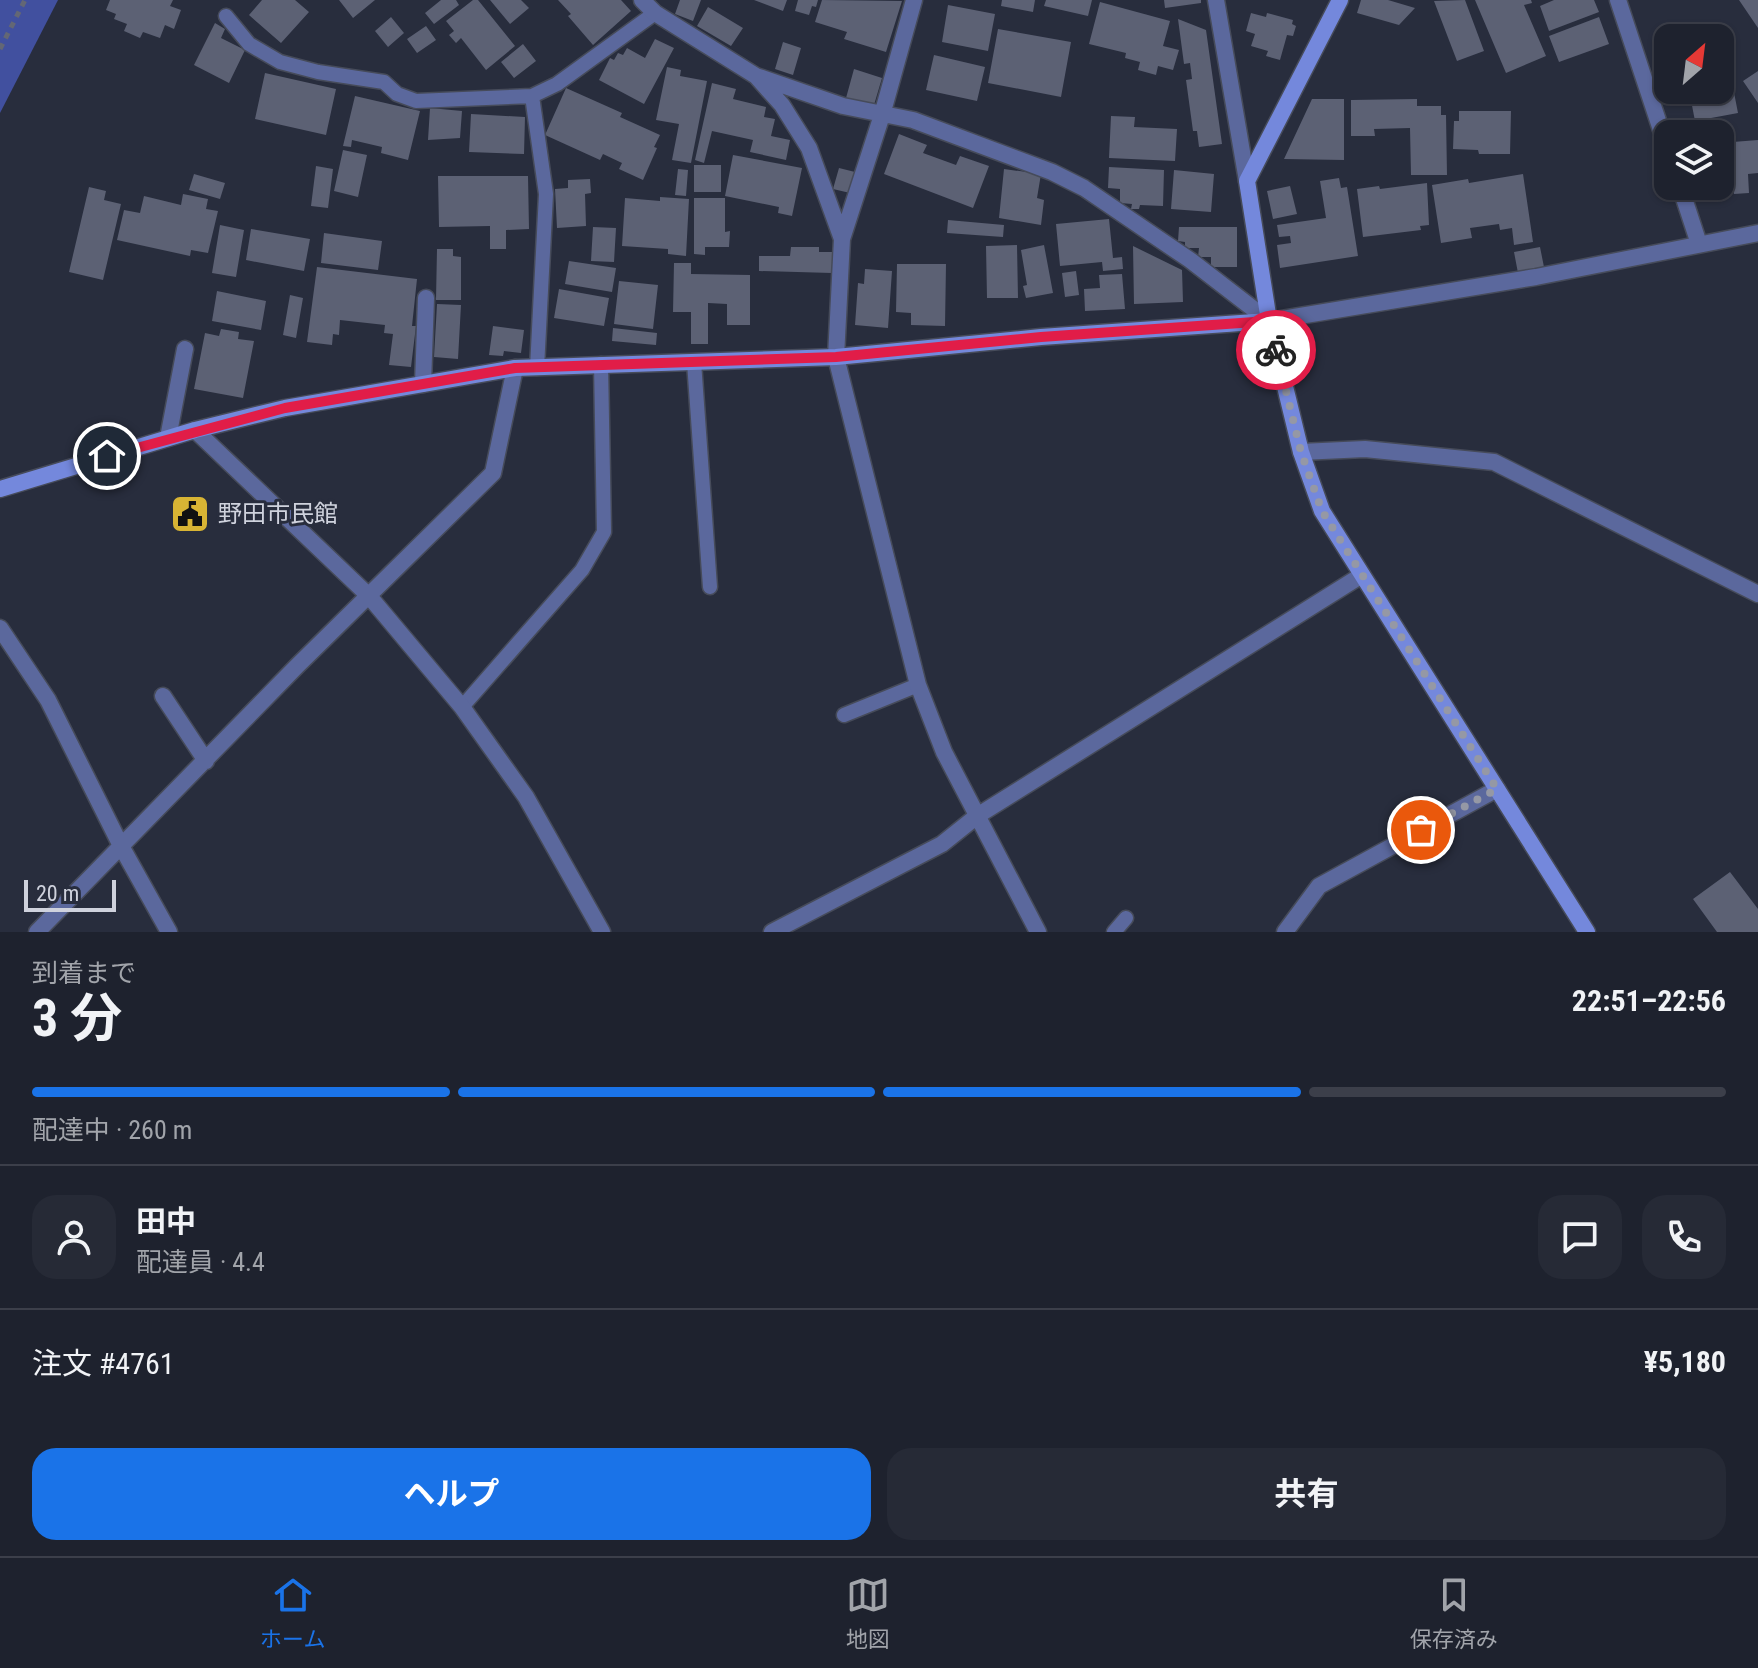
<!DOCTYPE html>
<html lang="ja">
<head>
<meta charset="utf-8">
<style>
  :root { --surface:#1e222e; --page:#262a36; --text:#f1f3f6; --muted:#a1a4aa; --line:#3c3f4a; --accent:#1a73e8 }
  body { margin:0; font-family:"Roboto Condensed","Noto Sans JP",sans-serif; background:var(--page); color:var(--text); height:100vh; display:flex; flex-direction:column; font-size:30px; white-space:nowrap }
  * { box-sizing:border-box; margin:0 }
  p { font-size:26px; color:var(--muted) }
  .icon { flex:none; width:44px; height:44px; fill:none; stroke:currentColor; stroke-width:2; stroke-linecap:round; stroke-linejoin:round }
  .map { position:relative; height:932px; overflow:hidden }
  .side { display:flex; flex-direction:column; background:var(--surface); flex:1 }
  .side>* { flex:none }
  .needle { width:52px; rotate:28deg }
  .tools { position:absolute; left:1654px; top:24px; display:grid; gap:16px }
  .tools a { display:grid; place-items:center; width:80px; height:80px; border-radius:16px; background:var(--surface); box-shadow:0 2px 6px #0004,0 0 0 2px var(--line); font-size:40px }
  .scale { position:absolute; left:24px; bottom:20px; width:92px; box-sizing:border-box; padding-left:8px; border:4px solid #cfd2dd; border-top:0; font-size:22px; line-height:28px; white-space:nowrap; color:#cfd2dd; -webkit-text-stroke:6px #282d3d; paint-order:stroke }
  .pin { position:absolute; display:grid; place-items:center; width:68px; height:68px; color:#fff; margin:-34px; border:4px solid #fff; border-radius:50%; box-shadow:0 2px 8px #0007 }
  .courier { position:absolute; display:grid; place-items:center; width:80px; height:80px; margin:-40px; border:6px solid #e11d48; border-radius:50%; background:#fff; color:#222; box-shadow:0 2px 10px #0007 }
  .overview em { font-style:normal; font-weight:700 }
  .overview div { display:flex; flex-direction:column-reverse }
  .overview { display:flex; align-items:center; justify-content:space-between; height:136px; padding:0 32px }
  h1 { font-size:52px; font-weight:700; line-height:60px }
  .bar { display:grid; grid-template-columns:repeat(4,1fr); gap:12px 8px; align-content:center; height:96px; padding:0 32px }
  .bar i { height:10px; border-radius:6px; background:var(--line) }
  .bar .selected { background:var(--accent) }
  .bar p { grid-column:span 4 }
  .line { display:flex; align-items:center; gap:20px; padding:0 32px; border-top:2px solid var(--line) }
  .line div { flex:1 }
  .round { display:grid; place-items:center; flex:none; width:84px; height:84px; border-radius:24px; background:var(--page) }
  .button { display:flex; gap:16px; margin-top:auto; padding:16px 32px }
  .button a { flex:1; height:92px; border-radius:24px; background:var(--accent); color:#fff; font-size:32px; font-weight:700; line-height:92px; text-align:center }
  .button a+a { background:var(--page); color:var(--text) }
  .tabs { display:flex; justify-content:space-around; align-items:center; height:112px; border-top:2px solid var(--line); background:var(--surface); font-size:22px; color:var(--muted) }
  .tabs a { display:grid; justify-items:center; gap:4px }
  .tabs .selected { color:var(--accent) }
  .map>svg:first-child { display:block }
  .forest { fill:#41509f }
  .building { fill:#5c6174 }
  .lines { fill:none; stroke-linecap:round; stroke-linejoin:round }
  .lane-casing { stroke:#464b5a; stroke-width:17 }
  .street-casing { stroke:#464b5a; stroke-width:19 }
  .secondary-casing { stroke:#464b5a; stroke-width:19 }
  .path { stroke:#636775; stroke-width:5; stroke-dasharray:6 6; stroke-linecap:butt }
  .lane { stroke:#5b689d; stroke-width:14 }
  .street { stroke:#5b689d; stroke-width:16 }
  .secondary { stroke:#7488dc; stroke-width:16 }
  .done { stroke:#9598a5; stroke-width:8; stroke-dasharray:0 14.4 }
  .route { stroke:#e11d48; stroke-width:10 }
  .labels { text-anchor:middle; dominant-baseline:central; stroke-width:6; stroke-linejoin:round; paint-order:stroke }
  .poi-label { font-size:24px; fill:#cfd2dd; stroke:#282d3d; text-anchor:start }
</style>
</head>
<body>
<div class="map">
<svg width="1758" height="932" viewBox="0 0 1758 932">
  <rect width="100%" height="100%" fill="#282d3d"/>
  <path class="forest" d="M0,0H58L0,113Z"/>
  <path class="building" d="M110,0H173L170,6L181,10L174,29L165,25L160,38L143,32L140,38L124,31L127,24L114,19L116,14L106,10Z
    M262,0H295L309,12L281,43L249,15Z
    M339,0H375L353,18Z
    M441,0H456L459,5L434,24L425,13Z
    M473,0H478L515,46L486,70L461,38L456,43L449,35L454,31L446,21Z
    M490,0H521L529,8L510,24Z
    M558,0H621L631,11L593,45L568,16L571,14Z
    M680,0H701L693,21L675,14Z
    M754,0H787L783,11Z
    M798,0H818L816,7L812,6L809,15L795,11Z
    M822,0L902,1L886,52L844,39L847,32L815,22Z
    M1002,0H1035L1033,12L1001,6Z
    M1046,0H1092L1088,16L1044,6Z
    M1164,0H1201V3L1165,8Z
    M1361,0H1388L1415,8L1399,25L1357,13Z
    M1465,0L1484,51L1457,61L1434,1Z
    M1475,0H1531L1532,3L1524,5L1546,56L1506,73Z
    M1554,0H1594L1599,12L1549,31L1540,6Z
    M1739,0H1758V28Z
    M1100,2L1170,21L1163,46L1179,50L1173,70L1158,66L1156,75L1138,70L1140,62L1125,58L1126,53L1089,44Z
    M948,5L995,14L988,51L942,42Z
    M708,7L743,28L731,46L697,26Z
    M1251,13L1266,17L1267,13L1293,20L1292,24L1296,26L1293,36L1287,35L1280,60L1266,56L1268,51L1251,46L1255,34L1246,31Z
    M391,17L404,33L388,47L375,31Z
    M1599,17L1609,44L1559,62L1549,36Z
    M1178,19L1206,30L1222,144L1199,147L1197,131H1193L1186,80L1192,79L1190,63L1184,64Z
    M215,23L225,29L221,38L245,50L229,83L194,65Z
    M426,26L436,40L417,53L407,39Z
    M998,29L1071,42L1061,97L988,83Z
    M655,39L674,48L644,104L599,80L610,58L614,60L618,53L623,55L627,48L645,58Z
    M783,42L801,48L793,75L775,69Z
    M523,44L536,61L514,78L501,62Z
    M934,55L985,67L977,101L926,90Z
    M667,67L681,70L680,76L707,81L691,163L672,160L679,124L656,120Z
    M854,69L882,78L874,105L846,98Z
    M1758,71V103L1743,81Z
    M1730,72L1738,113L1695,121L1689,90H1720V74Z
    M265,73L336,89L326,135L255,119Z
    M712,83L736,89L733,99L766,107L764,117L775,119L771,136L790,140L786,160L750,152L753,140L712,131L704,163L695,160Z
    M566,88L622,113L620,117L660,135L654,147L657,148L643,180L619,169L622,163L603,154L600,160L545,135Z
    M355,96L420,111L408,160L381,153L382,147L352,140L351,147L343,146Z
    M1312,99H1344V160L1284,159Z
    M1417,99V106H1441V115H1446L1447,175H1411L1410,128L1374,129L1375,136H1351V100Z
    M430,108L462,111L460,138L428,140Z
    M1459,111H1511L1510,154H1479L1478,150L1453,149L1454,121H1459Z
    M471,114L525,117L524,154L469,152Z
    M1111,116L1135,117L1134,127L1177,129L1175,161L1109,158Z
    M899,134L927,145L923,153L956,165L960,156L989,166L973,208L884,174Z
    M1758,140V173L1748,174L1749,193L1734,194L1733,188L1693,191V186H1720V143Z
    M343,150L367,155L358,197L334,191Z
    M733,155L802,168L792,216L778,213L779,207L725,196Z
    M694,165H721V192H694Z
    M316,166L333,169L328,208L311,206Z
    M1109,167L1164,170L1163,206L1140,205L1139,209H1131L1132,204L1120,203V189L1108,188Z
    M839,168L855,172L850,193L833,189Z
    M678,169L688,170L686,196L675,195Z
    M1004,169L1041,174L1037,198L1044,200L1041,225L999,218Z
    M1174,170L1214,174L1211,212L1171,209Z
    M194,174L225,183L220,199L189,190Z
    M1523,174L1533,242L1514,245L1512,228L1500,230L1499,224L1470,228L1472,238L1441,243L1432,185L1468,179L1469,183Z
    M438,176H528L529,229L506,230V249H490V226L439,227Z
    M1339,178L1341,188L1347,187L1358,256L1280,268L1277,245L1291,243L1290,236L1279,237L1277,225L1326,218L1320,181Z
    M590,179L591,193L585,194L586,226L557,228L555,189L568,188V180Z
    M1427,183L1429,225L1420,226L1421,230L1363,237L1357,189L1379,186L1380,189Z
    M1290,186L1297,214L1273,219L1267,191Z
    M89,187L106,191L104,200L121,204L103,280L69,272Z
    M183,194L208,199L206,209L218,211L208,253L191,250L190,256L117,240L124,210L140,213L144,196L181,205Z
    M660,197L689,199L686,256L668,254V249L622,246L625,198L660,201Z
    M694,198H725V232L730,231L729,247H705V255L694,254Z
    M1109,219L1113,258L1122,257L1123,269L1103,271L1102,262L1060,266L1056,224Z
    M948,220L1004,225L1003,237L947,233Z
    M220,225L244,230L236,277L212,273Z
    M593,227L616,228L614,262L591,261Z
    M1179,227H1237V267H1211V257H1198L1199,248H1185V242L1178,241Z
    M251,229L310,239L304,271L246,260Z
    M324,233L382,241L378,270L321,263Z
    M1017,245L1018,298H987L986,246Z
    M1044,245L1053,293L1026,298L1023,286L1027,285L1021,250Z
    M1133,246L1182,270L1183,302L1134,304Z
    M791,247H819V252H832V273L759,271V256H790Z
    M1540,247L1544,267L1518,273L1514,252Z
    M437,249H453V256L461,257V300H436Z
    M569,261L616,268L612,292L565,284Z
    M674,263H691V274L750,275V325H727V304L708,303V344H691V312H673Z
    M897,264H946L945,326L911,325V313L896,312Z
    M317,267L417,279L412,326H416L411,367L389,365L393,334L384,333L385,325L340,320L339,335L333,334L332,345L307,342Z
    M865,269L892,271L888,328L855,325L858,283L864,284Z
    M1076,271L1079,295L1065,297L1062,273Z
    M1122,274L1125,309L1085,311L1084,289L1100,288L1099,275Z
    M619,281L658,285L653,329L614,324Z
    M559,289L609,298L604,326L554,318Z
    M217,291L266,301L261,330L212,321Z
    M290,295L303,298L296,338L283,335Z
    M437,304L461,305L458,359L434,357Z
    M493,326L524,330L521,353L504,351L503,356L489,355Z
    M613,328L657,333L656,345L612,341Z
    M221,329L239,332L238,339L254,341L243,398L194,389L205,333L219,336Z
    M1730,872L1758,909V932H1717L1693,899Z"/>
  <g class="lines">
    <defs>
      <path id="lane" d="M226,16L249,44L280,62L318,72L384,82L397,94L416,101L532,96L557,84L655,13
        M532,96L546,194L537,368
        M694,362L710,587
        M462,707L582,570L604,532L601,364
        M844,715L918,685
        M1114,932L1126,918"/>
      <path id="street" d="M642,0L655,13L756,76L843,106L913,120L1052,172L1084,188L1190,260L1269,321L1536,277L1758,233
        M914,0L882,115L842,239L836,357L918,685L944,752L1038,932
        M1216,0L1247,181
        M1618,0L1668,151
        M756,76L782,105L809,148L842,239
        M1680,186L1699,244
        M423,384L426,298
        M195,430L369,596L462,707L526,797L602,932
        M168,438L185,349
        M1301,452L1365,449L1494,462L1758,594
        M0,628L48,700L121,846L169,932
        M163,696L206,761
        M37,932L297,666L493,473L515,368
        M772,932L942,844L977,816L1362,575
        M1285,932L1319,886L1497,789"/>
      <path id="secondary" d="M1269,321L1301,452L1322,511L1587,932
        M0,489L195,430L285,408L515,368L836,357L1041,337L1269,321L1247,181L1340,0"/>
    </defs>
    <use href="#lane" class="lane-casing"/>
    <use href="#street" class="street-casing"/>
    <use href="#secondary" class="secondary-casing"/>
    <path class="path" d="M0,49L25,0"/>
    <use href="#lane" class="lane"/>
    <use href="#street" class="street"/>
    <use href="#secondary" class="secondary"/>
  </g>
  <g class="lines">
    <path class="done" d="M1276,350L1301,452L1322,511L1497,789L1421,830"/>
    <path class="route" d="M107,456L285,408L515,368L836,357L1041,337L1269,321L1276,350"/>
  </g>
  <defs>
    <symbol id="civic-square" viewBox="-11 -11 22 22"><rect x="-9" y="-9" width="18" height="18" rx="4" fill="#d8b434" stroke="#282d3d"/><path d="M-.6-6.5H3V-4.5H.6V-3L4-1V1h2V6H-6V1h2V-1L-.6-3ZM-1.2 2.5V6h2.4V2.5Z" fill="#111"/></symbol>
  </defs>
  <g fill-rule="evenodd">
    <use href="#civic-square" x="168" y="492" width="44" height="44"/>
  </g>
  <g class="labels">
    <g class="poi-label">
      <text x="218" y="514">野田市民館</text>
    </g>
  </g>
</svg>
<div class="tools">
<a><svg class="needle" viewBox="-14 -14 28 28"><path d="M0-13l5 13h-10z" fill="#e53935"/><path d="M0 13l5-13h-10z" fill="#a1a4aa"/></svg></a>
<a><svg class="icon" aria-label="layers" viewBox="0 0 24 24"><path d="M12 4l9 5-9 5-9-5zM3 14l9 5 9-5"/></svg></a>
</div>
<div class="scale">20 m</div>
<div class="pin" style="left:1421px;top:830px;background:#ea580c"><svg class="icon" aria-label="bag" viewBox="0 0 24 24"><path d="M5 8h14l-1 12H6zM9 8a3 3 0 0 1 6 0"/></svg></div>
<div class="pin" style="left:107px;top:456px;background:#1f2937"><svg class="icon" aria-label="home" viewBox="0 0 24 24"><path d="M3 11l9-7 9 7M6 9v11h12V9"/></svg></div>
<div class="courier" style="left:1276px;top:350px"><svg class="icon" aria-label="bike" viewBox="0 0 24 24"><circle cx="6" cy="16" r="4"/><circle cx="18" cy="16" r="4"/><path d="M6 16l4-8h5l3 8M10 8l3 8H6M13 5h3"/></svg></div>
</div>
<section class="side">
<div class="overview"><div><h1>3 分</h1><p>到着まで</p></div><em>22:51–22:56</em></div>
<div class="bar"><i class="selected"></i><i class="selected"></i><i class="selected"></i><i></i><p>配達中 · 260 m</p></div>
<div class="line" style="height:144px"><a class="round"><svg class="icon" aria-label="person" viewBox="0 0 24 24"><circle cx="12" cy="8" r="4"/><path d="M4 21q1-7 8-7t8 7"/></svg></a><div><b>田中</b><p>配達員 · 4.4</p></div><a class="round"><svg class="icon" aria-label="chat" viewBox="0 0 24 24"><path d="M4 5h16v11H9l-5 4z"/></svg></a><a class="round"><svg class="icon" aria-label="phone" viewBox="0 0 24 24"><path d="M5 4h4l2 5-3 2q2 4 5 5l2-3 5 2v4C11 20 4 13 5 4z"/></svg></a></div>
<div class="line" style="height:104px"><div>注文 #4761</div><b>¥5,180</b></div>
<div class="button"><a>ヘルプ</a><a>共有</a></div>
</section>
<nav class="tabs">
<a class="selected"><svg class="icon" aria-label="home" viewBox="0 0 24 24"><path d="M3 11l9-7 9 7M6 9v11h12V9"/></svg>ホーム</a>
<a><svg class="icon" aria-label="map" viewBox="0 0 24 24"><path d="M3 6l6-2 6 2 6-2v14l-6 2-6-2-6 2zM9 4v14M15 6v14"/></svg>地図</a>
<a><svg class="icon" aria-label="saved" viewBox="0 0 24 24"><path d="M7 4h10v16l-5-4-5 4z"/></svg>保存済み</a>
</nav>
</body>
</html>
